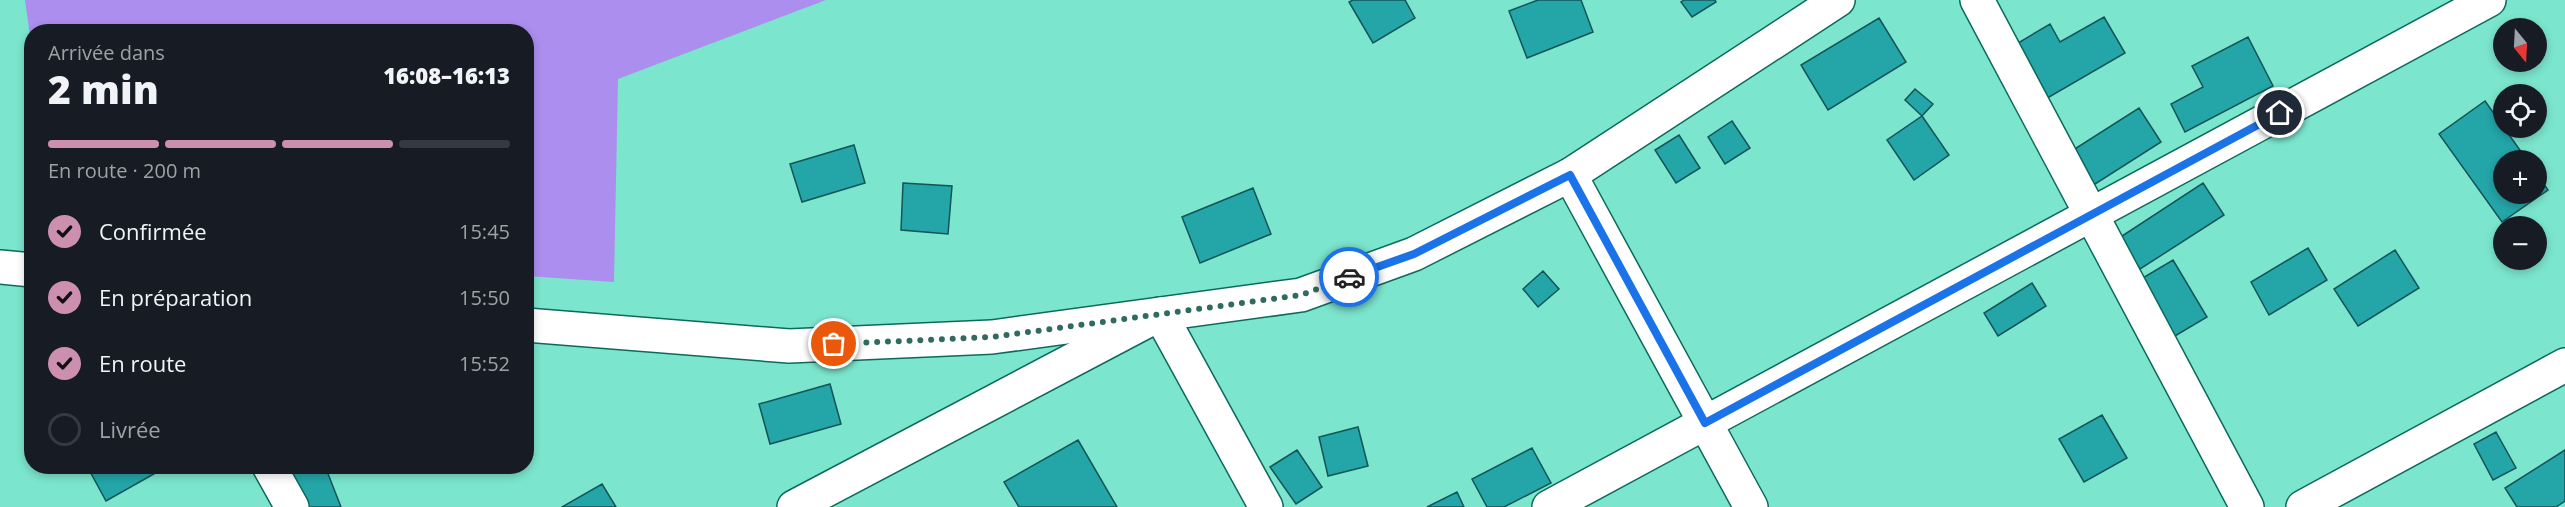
<!DOCTYPE html>
<html lang="fr">
<head>
<meta charset="utf-8">
<style>
  :root { --surface:#171b24; --page:#242831; --text:#f1f3f6; --muted:#9ea1a6; --line:#363941; --accent:#cd8fb0 }
  body { margin:0; font-family:"Open Sans",sans-serif; background:var(--page); color:var(--text); height:100vh; display:flex; flex-direction:column; font-size:22px; white-space:nowrap }
  * { box-sizing:border-box; margin:0 }
  p { font-size:20px; color:var(--muted) }
  .icon { flex:none; width:33px; height:33px; fill:none; stroke:currentColor; stroke-width:2; stroke-linecap:round; stroke-linejoin:round }
  .map { position:relative; flex:1; overflow:hidden }
  .details { position:absolute; left:24px; top:24px; width:510px; height:450px; display:flex; flex-direction:column; background:var(--surface); border-radius:24px; box-shadow:0 3px 9px #0003 }
  .details>* { flex:none }
  .needle { width:39px; rotate:162deg }
  .buttons { position:absolute; left:2493px; top:18px; display:grid; gap:12px }
  .buttons a { display:grid; place-items:center; width:54px; height:54px; border-radius:50%; background:var(--surface); box-shadow:0 3px 9px #0003; font-size:30px }
  .pin { position:absolute; display:grid; place-items:center; width:51px; height:51px; color:#fff; margin:-26px; border:3px solid #fff; border-radius:50%; box-shadow:0 2px 6px #0007 }
  .courier { position:absolute; display:grid; place-items:center; width:60px; height:60px; margin:-30px; border:4px solid #1a73e8; border-radius:50%; background:#fff; color:#222; box-shadow:0 2px 8px #0007 }
  .headline em { font-style:normal; font-weight:800 }
  .headline div { display:flex; flex-direction:column-reverse }
  .headline { display:flex; align-items:center; justify-content:space-between; height:102px; padding:0 24px }
  h1 { font-size:39px; font-weight:800; line-height:45px }
  .bar { display:grid; grid-template-columns:repeat(4,1fr); gap:9px 6px; align-content:center; height:72px; padding:0 24px }
  .bar i { height:8px; border-radius:4px; background:var(--line) }
  .bar .on { background:var(--accent) }
  .bar p { grid-column:span 4 }
  ol { padding:0 24px; list-style:none }
  li { display:flex; align-items:center; gap:18px; height:66px }
  li p { margin-inline-start:auto }
  li .icon { padding:6px; border-radius:50%; background:var(--accent); color:#111; stroke-width:4 }
  li:last-child { color:var(--muted) }
  li i { width:33px; height:33px; border:3px solid var(--line); border-radius:50% }
  .map>svg:first-child { display:block }
  .green { fill:#ac8eee }
  .building { fill:#24a5a8; stroke:#135456; stroke-width:1.5 }
  .lines { fill:none; stroke-linecap:round; stroke-linejoin:round }
  .minor-casing { stroke:#0c6a5a; stroke-width:36 }
  .tertiary-casing { stroke:#0c6a5a; stroke-width:36 }
  .minor { stroke:#fff; stroke-width:33 }
  .tertiary { stroke:#fff; stroke-width:33 }
  .done { stroke:#2f6b5f; stroke-width:6; stroke-dasharray:0 10.8 }
  .route { stroke:#1a73e8; stroke-width:8 }
</style>
</head>
<body>
<div class="map">
<svg width="2565" height="507" viewBox="0 0 2565 507">
  <rect width="100%" height="100%" fill="#7ce5ce"/>
  <path class="green" d="M25,0H826L618,79L614,282L527,276L526,32H32L31,43Z"/>
  <path class="building" d="M1353,0H1405L1415,18L1373,43L1349,2Z
    M1538,0H1581L1593,32L1527,58L1509,11Z
    M1684,0H1715L1716,2L1692,17L1681,2Z
    M2104,17L2125,53L2044,100L2013,46L2050,24L2060,42Z
    M1879,18L1906,62L1828,110L1801,65Z
    M2248,37L2273,86L2185,132L2171,104L2203,87L2192,66Z
    M1915,89L1933,104L1922,116L1905,100Z
    M2485,101L2527,160H2504V194H2536V173L2548,190L2502,222L2439,134Z
    M2139,108L2161,142L2092,186L2070,152Z
    M1922,116L1949,155L1914,180L1887,140Z
    M1732,121L1750,148L1725,164L1708,137Z
    M1679,135L1700,168L1676,183L1655,150Z
    M854,145L865,183L802,202L790,164Z
    M903,183L952,186L948,234L901,230Z
    M2203,183L2224,215L2140,269L2119,238Z
    M1253,188L1271,234L1200,263L1182,217Z
    M2308,248L2327,280L2269,315L2251,282Z
    M2395,250L2419,288L2358,326L2334,289Z
    M2173,260L2207,317L2175,336L2141,279Z
    M1543,271L1559,289L1538,307L1523,289Z
    M2032,283L2046,306L1998,336L1984,313Z
    M830,384L841,424L770,444L759,404Z
    M2102,415L2127,458L2084,482L2059,439Z
    M1358,427L1368,466L1328,476L1319,437Z
    M2496,432L2516,468L2493,480L2474,444Z
    M1078,440L1117,507H1019L1004,482Z
    M1532,448L1551,483L1504,507H1487L1472,479Z
    M1297,450L1322,487L1296,504L1270,467Z
    M2565,450V501L2556,507H2517L2505,488Z
    M87,466H168L106,501Z
    M310,466H325L341,507H303L290,475Z
    M602,484L616,507H562Z
    M1457,492L1464,507H1427Z"/>
  <g class="lines">
    <defs>
      <path id="minor" d="M1977,0L2247,507
        M1570,175L1751,507
        M269,466L292,507
        M794,507L1160,314L1266,507
        M1549,507L2489,0
        M2303,507L2565,365"/>
      <path id="tertiary" d="M0,267L32,270
        M526,325L789,346L992,337L1301,295L1414,254L1570,175L1838,0"/>
    </defs>
    <use href="#minor" class="minor-casing"/>
    <use href="#tertiary" class="tertiary-casing"/>
    <use href="#minor" class="minor"/>
    <use href="#tertiary" class="tertiary"/>
  </g>
  <g class="lines">
    <path class="done" d="M834,344L992,337L1301,295L1349,277"/>
    <path class="route" d="M1349,277L1414,254L1570,175L1705,423L2280,113"/>
  </g>
</svg>
<div class="buttons">
<a><svg class="needle" viewBox="-14 -14 28 28"><path d="M0-13l5 13h-10z" fill="#e53935"/><path d="M0 13l5-13h-10z" fill="#9ea1a6"/></svg></a>
<a><svg class="icon" aria-label="locate" viewBox="0 0 24 24"><circle cx="12" cy="12" r="6"/><path d="M12 2v4M12 18v4M2 12h4M18 12h4"/></svg></a>
<a>+</a>
<a>−</a>
</div>
<div class="pin" style="left:834px;top:344px;background:#ea580c"><svg class="icon" aria-label="bag" viewBox="0 0 24 24"><path d="M5 8h14l-1 12H6zM9 8a3 3 0 0 1 6 0"/></svg></div>
<div class="pin" style="left:2280px;top:113px;background:#1f2937"><svg class="icon" aria-label="home" viewBox="0 0 24 24"><path d="M3 11l9-7 9 7M6 9v11h12V9"/></svg></div>
<div class="courier" style="left:1349px;top:277px"><svg class="icon" aria-label="car" viewBox="0 0 24 24"><path d="M5 17H2v-5l4-1 3-4h7l3 4 3 1v5h-3M9 17h6M6 11h13"/><circle cx="7" cy="17" r="2"/><circle cx="17" cy="17" r="2"/></svg></div>
<section class="details">
<div class="headline"><div><h1>2 min</h1><p>Arrivée dans</p></div><em>16:08–16:13</em></div>
<div class="bar"><i class="on"></i><i class="on"></i><i class="on"></i><i></i><p>En route · 200 m</p></div>
<ol>
<li><svg class="icon" aria-label="check" viewBox="0 0 24 24"><path d="M5 12l5 5 9-10"/></svg>Confirmée<p>15:45</p></li>
<li><svg class="icon" aria-label="check" viewBox="0 0 24 24"><path d="M5 12l5 5 9-10"/></svg>En préparation<p>15:50</p></li>
<li><svg class="icon" aria-label="check" viewBox="0 0 24 24"><path d="M5 12l5 5 9-10"/></svg>En route<p>15:52</p></li>
<li><i></i>Livrée</li>
</ol>
</section>
</div>
</body>
</html>
